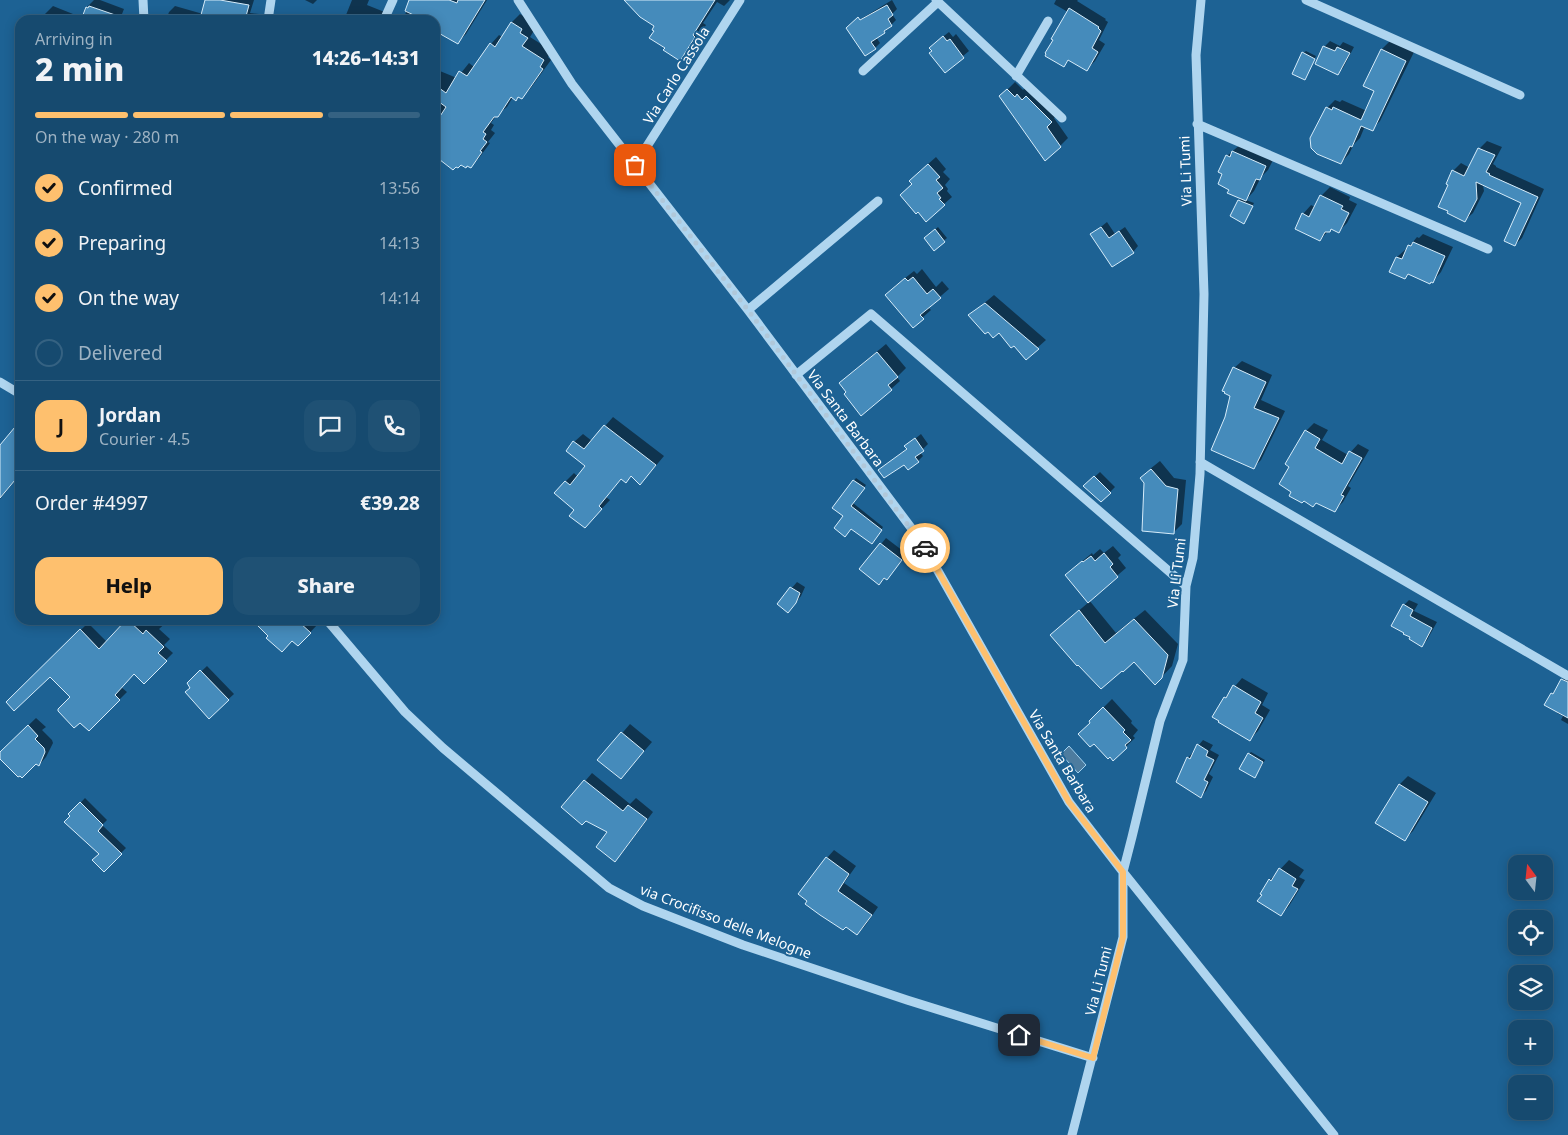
<!DOCTYPE html>
<html lang="en">
<head>
<meta charset="utf-8">
<style>
  :root { --surface:#164a6f; --page:#1f5174; --text:#f1f3f6; --muted:#9eb3c3; --line:#356282; --accent:#fec06e }
  body { margin:0; font-family:"Noto Sans",sans-serif; background:var(--page); color:var(--text); height:100vh; display:flex; flex-direction:column; font-size:19px; white-space:nowrap }
  * { box-sizing:border-box; margin:0 }
  p { font-size:16px; color:var(--muted) }
  .icon { flex:none; width:28px; height:28px; fill:none; stroke:currentColor; stroke-width:2; stroke-linecap:round; stroke-linejoin:round }
  .map { position:relative; flex:1; overflow:hidden }
  .details { position:absolute; left:15px; top:15px; width:425px; height:610px; display:flex; flex-direction:column; background:var(--surface); border-radius:15px; box-shadow:0 2px 12px #0003,0 0 0 1px var(--line) }
  .details>* { flex:none }
  .needle { width:32px; rotate:345deg }
  .fabs { position:absolute; left:1508px; top:855px; display:grid; gap:10px }
  .fabs a { display:grid; place-items:center; width:45px; height:45px; border-radius:10px; background:var(--surface); box-shadow:0 2px 12px #0003,0 0 0 1px var(--line); font-size:25px }
  .pin { position:absolute; display:grid; place-items:center; width:42px; height:42px; color:#fff; margin:-21px; border-radius:10px; box-shadow:0 2px 8px #0006 }
  .courier { position:absolute; display:grid; place-items:center; width:50px; height:50px; margin:-25px; border:4px solid #fec06e; border-radius:50%; background:#fff; color:#222; box-shadow:0 1px 6px #0007 }
  .head em { font-style:normal; font-weight:800 }
  .head div { display:flex; flex-direction:column-reverse }
  .head { display:flex; align-items:center; justify-content:space-between; height:85px; padding:0 20px }
  h1 { font-size:32px; font-weight:800; line-height:38px }
  .bar { display:grid; grid-template-columns:repeat(4,1fr); gap:8px 5px; align-content:center; height:60px; padding:0 20px }
  .bar i { height:6px; border-radius:4px; background:var(--line) }
  .bar .selected { background:var(--accent) }
  .bar p { grid-column:span 4 }
  .line { display:flex; align-items:center; gap:12px; padding:0 20px; border-top:1px solid var(--line) }
  .line div { flex:1 }
  .round { display:grid; place-items:center; flex:none; width:52px; height:52px; border-radius:15px; background:var(--page) }
  ol { padding:0 20px; list-style:none }
  li { display:flex; align-items:center; gap:15px; height:55px }
  li p { margin-inline-start:auto }
  li .icon { padding:5px; border-radius:50%; background:var(--accent); color:#111; stroke-width:4 }
  li:last-child { color:var(--muted) }
  li i { width:28px; height:28px; border:2px solid var(--line); border-radius:50% }
  .primary-button { display:flex; gap:10px; margin-top:auto; padding:10px 20px }
  .primary-button a { flex:1; height:58px; border-radius:15px; background:var(--accent); color:#111; font-size:20px; font-weight:800; line-height:58px; text-align:center }
  .primary-button a+a { background:var(--page); color:var(--text) }
  .map>svg:first-child { display:block }
  .water { fill:#4d7c9f; stroke:#a3d2f0 }
  .shadow { fill:#0007 }
  .building { fill:#458bbb; stroke:#d6ecfa }
  .lines { fill:none; stroke-linecap:round; stroke-linejoin:round }
  .minor { stroke:#afd5ef; stroke-width:9 }
  .done { stroke:#b0c8da; stroke-width:5; stroke-dasharray:0 9 }
  .route { stroke:#fec06e; stroke-width:6 }
  .labels { text-anchor:middle; dominant-baseline:central; stroke-width:4; stroke-linejoin:round; paint-order:stroke }
  .street-label { font-size:14px; fill:#fff; stroke:#1d6294 }
</style>
</head>
<body>
<div class="map">
<svg width="1568" height="1135" viewBox="0 0 1568 1135">
  <rect width="100%" height="100%" fill="#1d6294"/>
  <path class="water" d="M1069,746L1086,765L1078,773L1061,754Z"/>
  <path class="shadow" d="M94,0H100L124,9L122,14L134,18V20H43L45,14L53,6L83,18L87,7Z
    M206,0H254L250,13L259,14L258,20H166L169,12L175,6L203,14Z
    M305,0H317L313,4Z
    M352,0H369L367,5L387,13L391,18H399L402,14L405,15L411,0H487L466,34L458,42L442,34L435,50V20H344Z
    M637,0H730L724,6L717,2L703,23L706,25L691,48L680,59L666,47L655,30L656,26Z
    M892,0L897,9L892,14L896,20L884,32L876,37L880,43L875,48L853,24Z
    M1056,0H1078L1077,1L1106,19L1105,20L1108,22L1099,40L1105,44L1095,61L1087,69L1070,59L1064,65L1068,12L1054,4Z
    M520,14L530,20L528,24L535,29L530,37L552,51L548,57L551,60L530,89L522,97L519,96L513,97L507,107L496,116L491,123L494,125L491,130L495,133L488,142L490,143L479,158L471,166L435,155V69L457,78L469,63L474,67L491,44L499,35L502,37L512,22Z
    M949,32L953,37L956,34L969,51L945,71L936,42Z
    M1330,41L1340,46L1343,42L1354,47L1343,68L1337,73L1324,47Z
    M1390,41L1414,52L1380,121L1372,129L1365,126L1360,138L1354,144L1349,154L1341,163L1327,108L1335,100L1340,102L1342,100L1367,111L1376,91L1365,86L1382,49Z
    M1306,51L1316,56L1304,79L1303,53Z
    M1015,82L1023,90L1026,87L1059,113L1054,118L1068,138L1060,146L1000,97Z
    M1487,141L1502,147L1493,164L1496,166V167L1544,189L1522,238L1515,245L1522,202L1483,185L1484,191L1473,213L1465,220L1450,184L1453,171L1461,163L1470,168L1480,148Z
    M1242,143L1274,158L1268,170L1261,177L1254,191L1246,200L1254,203L1244,222L1232,216L1241,198L1230,190L1224,173L1227,156Z
    M936,157L946,169L943,172L950,179L945,185L948,189L947,191L952,197L944,204L913,184L918,173Z
    M1330,187L1350,197L1349,200L1357,204L1347,223L1338,232L1331,228L1320,240L1303,214L1311,205L1315,207L1321,196Z
    M1107,222L1115,234L1125,227L1138,246L1133,252L1092,234Z
    M938,227L947,238L934,249L928,236Z
    M1423,234L1453,247L1441,272L1433,281L1410,273L1405,278L1391,272L1397,257L1406,249H1407L1417,237L1419,238Z
    M922,269L936,287L942,281L949,289L928,307L931,310L913,326L895,286L914,271L917,274Z
    M994,295L1046,340L1026,358L1014,344L999,331L970,315Z
    M886,344L906,368L897,377L900,381L891,389L848,392L849,375Z
    M1242,361L1272,375L1261,400L1285,411L1261,460L1254,467L1226,418L1232,395L1234,368Z
    M613,417L664,456L648,475H632L626,481L622,478L606,497L610,500L593,518L576,509L566,481L574,473L578,477L587,466L574,442L583,434L592,441Z
    M20,420V474L0,499V447Z
    M1314,423L1328,430L1322,440L1348,455L1358,444L1369,450L1348,486L1351,488L1343,502L1335,510L1293,492L1291,466L1306,431Z
    M921,434L928,444L920,452L923,456L918,461L886,465L908,448L906,446Z
    M1160,461L1174,478L1186,480L1182,524L1174,532L1150,469Z
    M1100,472L1115,487L1101,501L1090,481Z
    M856,478L866,485L853,503L883,527L874,540L834,508Z
    M886,538L907,554L892,573L879,583L861,569Z
    M1113,546L1121,555L1118,558L1126,568L1089,600L1116,633L1145,610L1178,644L1172,666L1155,684L1134,661L1063,624L1089,602L1066,575L1092,553L1093,555L1100,549L1104,553Z
    M797,582L805,587L801,596L788,612L778,604Z
    M1409,600L1418,604L1414,611L1437,622L1427,640L1422,645L1412,637L1404,605Z
    M127,620H169L159,629L170,639L164,645L173,653L144,682L134,673L121,687L127,692L89,730L72,697L50,675L8,702L88,623L107,642Z
    M260,620H314L318,624L298,645L292,639L270,636Z
    M207,666L234,694L209,717L189,683Z
    M1568,673V724L1561,720L1563,716L1557,713L1558,711L1546,704L1562,680Z
    M1242,678L1268,693L1262,705L1270,710L1258,731L1250,739L1225,698Z
    M1112,699L1132,721L1131,723L1138,730L1133,736L1135,738L1113,759L1090,721Z
    M36,718L46,727L42,730L52,740L53,743L46,757L39,765L36,762L0,757L4,749Z
    M630,724L652,742L621,778L599,760Z
    M1203,740L1213,745L1210,750L1219,755L1209,774L1213,777L1206,791L1201,796L1188,758Z
    M1251,752L1265,760L1257,774L1249,754Z
    M592,773L630,804L636,798L653,812L622,853L615,860L609,832L563,807Z
    M1408,776L1436,793L1413,831L1405,839L1377,823L1400,784Z
    M85,798L107,820L102,825L126,848L104,870L101,854L70,814Z
    M834,850L856,866L844,883L878,907L865,926L857,934L846,926L827,858Z
    M1289,860L1304,870L1299,877L1305,880L1289,906L1281,915L1270,880Z"/>
  <path class="building" d="M205,0H220L249,5L245,20H220L201,15Z
    M409,0H449L457,3L458,0H485L458,44L435,31V20H417L418,17L405,11Z
    M624,0H715L693,35L695,37L680,61L663,50L665,48L649,38L654,31L652,30L654,26L640,17Z
    M887,5L893,15L888,19L892,26L884,31L885,33L871,42L876,49L865,56L846,28L858,17L860,20Z
    M89,6L124,18V20H81L86,7L88,8Z
    M1069,8L1099,27L1098,28L1101,31L1092,48L1098,52L1087,71L1068,60L1064,67L1045,56L1046,54L1045,53L1053,40L1051,39Z
    M511,22L522,29L520,33L528,38L522,46L544,60L540,67L543,69L522,99L518,97L516,101L511,97L498,117H494L483,132L486,134L483,139L487,142L480,151L482,152L471,168L467,166L466,168L461,165L458,168L456,167L453,170L435,156V124L446,107L435,99V85L446,93L459,71L467,76L490,43L495,47Z
    M943,36L947,41L950,39L964,58L945,73L929,53L932,51L929,48Z
    M1323,46L1335,51L1337,47L1350,53L1338,75L1315,64Z
    M1381,49L1406,61L1373,131L1361,126L1352,147L1350,146L1341,164L1317,154L1311,148L1310,138L1326,107L1332,110L1333,107L1361,120L1374,91L1363,86Z
    M1302,52L1315,59L1305,80L1292,74Z
    M1007,89L1015,97L1017,94L1022,100L1026,96L1052,122L1047,127L1061,147L1045,161L999,96Z
    M1478,148L1495,155L1486,172L1490,174L1489,175L1538,197L1515,246L1504,241L1521,203L1476,182L1477,199L1465,222L1447,213L1448,211L1438,207L1448,185L1446,184L1452,170L1464,176Z
    M1232,151L1266,166L1260,180L1256,179L1246,201L1227,193L1229,190L1218,184L1222,174L1218,172L1226,155L1230,157Z
    M928,164L940,177L936,180L943,188L937,193L941,198L939,199L945,205L926,222L918,212L916,214L900,195L912,184L909,181Z
    M1320,195L1343,206L1341,209L1349,213L1339,233L1331,229L1330,232H1325L1320,241L1295,229L1302,213L1309,217Z
    M1238,200L1253,206L1244,224L1230,216Z
    M1101,227L1109,238L1119,231L1134,253L1112,267L1090,234Z
    M935,229L945,242L934,251L924,238Z
    M1413,242L1445,256L1433,283L1431,282L1430,284L1408,274L1405,279L1389,272L1396,257L1402,259L1408,245L1411,246Z
    M913,277L927,294L933,289L941,298L920,315L924,319L913,328L885,295L905,278L908,281Z
    M985,303L1039,349L1026,360L1014,346L1011,348L999,333L993,338L988,332L985,334L968,315Z
    M877,352L898,377L888,385L892,390L861,416L844,394L846,392L839,383Z
    M1233,367L1266,382L1254,408L1279,418L1254,469L1211,450L1225,417L1230,396L1224,393L1225,392L1222,391Z
    M20,421V474L0,498V445Z
    M604,425L656,465L640,485L631,476L626,483L621,479L599,506L602,509L585,528L569,516L574,510L554,493L565,481L570,485L585,466L566,451L573,441L584,449Z
    M1305,430L1320,439L1315,448L1342,464L1349,451L1362,458L1341,495L1344,496L1335,512L1316,503L1313,507L1304,501L1302,503L1289,496L1291,492L1279,484L1289,467L1285,464Z
    M915,438L924,451L915,457L919,462L908,470L904,465L884,478L878,470L907,449L904,446Z
    M1151,469L1166,486L1178,489L1174,534L1142,531L1144,483L1140,478Z
    M1094,476L1111,493L1101,502L1083,486Z
    M853,480L865,488L851,506L882,530L872,544L851,529L845,537L834,528L843,516L832,508Z
    M880,543L902,560L887,580L884,578L879,585L859,569Z
    M1104,553L1113,564L1110,567L1118,577L1088,603L1065,575L1082,561L1083,562L1091,556L1095,561Z
    M790,587L800,593L796,603L788,613L777,604Z
    M1403,604L1413,610L1410,616L1432,628L1422,647L1409,639L1410,637L1403,634L1404,633L1391,626Z
    M1079,610L1105,643L1134,619L1168,655L1162,678L1155,685L1134,662L1123,672L1122,671L1101,689L1078,665L1077,666L1050,635Z
    M126,620H128L143,634L146,630L164,647L158,653L167,661L144,684L134,674L115,695L120,700L89,731L80,723L74,728L58,711V709L70,697L50,677L14,711L6,702L80,629L99,649Z
    M252,620H293L298,624L299,622L311,633L298,646L292,641L282,652L266,638L268,636Z
    M200,670L229,700L209,719L185,692L190,688L187,683Z
    M1561,679L1568,682V718L1544,705L1551,693L1553,694Z
    M1233,685L1261,702L1255,713L1263,718L1250,741L1218,722L1219,721L1212,717L1224,697L1226,698Z
    M1103,707L1125,730L1123,732L1131,740L1125,745L1127,748L1113,761L1110,757L1108,759L1094,744L1090,747L1078,734L1090,723L1089,721Z
    M28,725L38,736L35,739L44,748L45,752L39,766L36,764L22,778L20,776L18,777L0,759V752Z
    M621,732L644,751L621,779L597,760Z
    M1197,744L1208,751L1206,756L1214,760L1204,780L1208,782L1201,798L1176,782L1187,757L1190,759Z
    M1248,753L1263,762L1255,778L1239,769Z
    M584,780L623,811L628,805L647,819L615,862L596,847L607,832L586,821L582,825L561,807Z
    M1399,784L1428,802L1405,841L1375,823Z
    M80,802L103,825L98,831L122,854L104,872L92,860L99,854L64,822L70,816L68,814Z
    M826,857L849,874L838,891L872,915L857,935L846,927L843,930L820,915L805,904L807,901L798,894Z
    M1279,868L1296,879L1292,886L1298,889L1281,916L1257,901L1262,895L1260,894L1269,879L1271,881Z"/>
  <g class="lines">
    <path class="minor" d="M143,0L144,20
      M518,0L572,84L748,310L921,541L1069,802L1123,872L1334,1135
      M936,0L1062,118
      M1306,0L1520,95
      M268,20L271,0
      M384,20L393,0
      M863,71L938,2
      M1016,76L1048,21
      M1197,124L1488,249
      M635,165L740,0
      M748,310L878,201
      M796,375L871,314L1186,586
      M0,382L20,394
      M1200,462L1568,676
      M327,620L405,712L443,748L609,888L643,906L743,945L907,1000L1093,1058
      M1072,1135L1123,937V872L1132,837L1160,721L1183,660L1186,586L1193,558L1200,474L1204,294L1196,55L1201,0"/>
  </g>
  <g class="lines">
    <path class="done" d="M635,165L748,310L925,548"/>
    <path class="route" d="M925,548L1069,802L1123,872V937L1093,1058L1019,1035"/>
  </g>
  <g class="labels">
    <g class="street-label">
      <text transform="translate(676 75) rotate(-58)">Via Carlo Cassola</text>
      <text transform="translate(1185 171) rotate(-92)">Via Li Tumi</text>
      <text transform="translate(846 418) rotate(53)">Via Santa Barbara</text>
      <text transform="translate(1176 573) rotate(-83)">Via Li Tumi</text>
      <text transform="translate(1063 761) rotate(59)">Via Santa Barbara</text>
      <text transform="translate(726 921) rotate(21)">via Crocifisso delle Melogne</text>
      <text transform="translate(1098 981) rotate(-76)">Via Li Tumi</text>
    </g>
  </g>
</svg>
<div class="fabs">
<a><svg class="needle" viewBox="-14 -14 28 28"><path d="M0-13l5 13h-10z" fill="#e53935"/><path d="M0 13l5-13h-10z" fill="#9eb3c3"/></svg></a>
<a><svg class="icon" aria-label="locate" viewBox="0 0 24 24"><circle cx="12" cy="12" r="6"/><path d="M12 2v4M12 18v4M2 12h4M18 12h4"/></svg></a>
<a><svg class="icon" aria-label="layers" viewBox="0 0 24 24"><path d="M12 4l9 5-9 5-9-5zM3 14l9 5 9-5"/></svg></a>
<a>+</a>
<a>−</a>
</div>
<div class="pin" style="left:635px;top:165px;background:#ea580c"><svg class="icon" aria-label="bag" viewBox="0 0 24 24"><path d="M5 8h14l-1 12H6zM9 8a3 3 0 0 1 6 0"/></svg></div>
<div class="pin" style="left:1019px;top:1035px;background:#1f2937"><svg class="icon" aria-label="home" viewBox="0 0 24 24"><path d="M3 11l9-7 9 7M6 9v11h12V9"/></svg></div>
<div class="courier" style="left:925px;top:548px"><svg class="icon" aria-label="car" viewBox="0 0 24 24"><path d="M5 17H2v-5l4-1 3-4h7l3 4 3 1v5h-3M9 17h6M6 11h13"/><circle cx="7" cy="17" r="2"/><circle cx="17" cy="17" r="2"/></svg></div>
<section class="details">
<div class="head"><div><h1>2 min</h1><p>Arriving in</p></div><em>14:26–14:31</em></div>
<div class="bar"><i class="selected"></i><i class="selected"></i><i class="selected"></i><i></i><p>On the way · 280 m</p></div>
<ol>
<li><svg class="icon" aria-label="check" viewBox="0 0 24 24"><path d="M5 12l5 5 9-10"/></svg>Confirmed<p>13:56</p></li>
<li><svg class="icon" aria-label="check" viewBox="0 0 24 24"><path d="M5 12l5 5 9-10"/></svg>Preparing<p>14:13</p></li>
<li><svg class="icon" aria-label="check" viewBox="0 0 24 24"><path d="M5 12l5 5 9-10"/></svg>On the way<p>14:14</p></li>
<li><i></i>Delivered</li>
</ol>
<div class="line" style="height:90px"><b class="round" style="background:var(--accent);color:#111">J</b><div><b>Jordan</b><p>Courier · 4.5</p></div><a class="round"><svg class="icon" aria-label="chat" viewBox="0 0 24 24"><path d="M4 5h16v11H9l-5 4z"/></svg></a><a class="round"><svg class="icon" aria-label="phone" viewBox="0 0 24 24"><path d="M5 4h4l2 5-3 2q2 4 5 5l2-3 5 2v4C11 20 4 13 5 4z"/></svg></a></div>
<div class="line" style="height:65px"><div>Order #4997</div><b>€39.28</b></div>
<div class="primary-button"><a>Help</a><a>Share</a></div>
</section>
</div>
</body>
</html>
